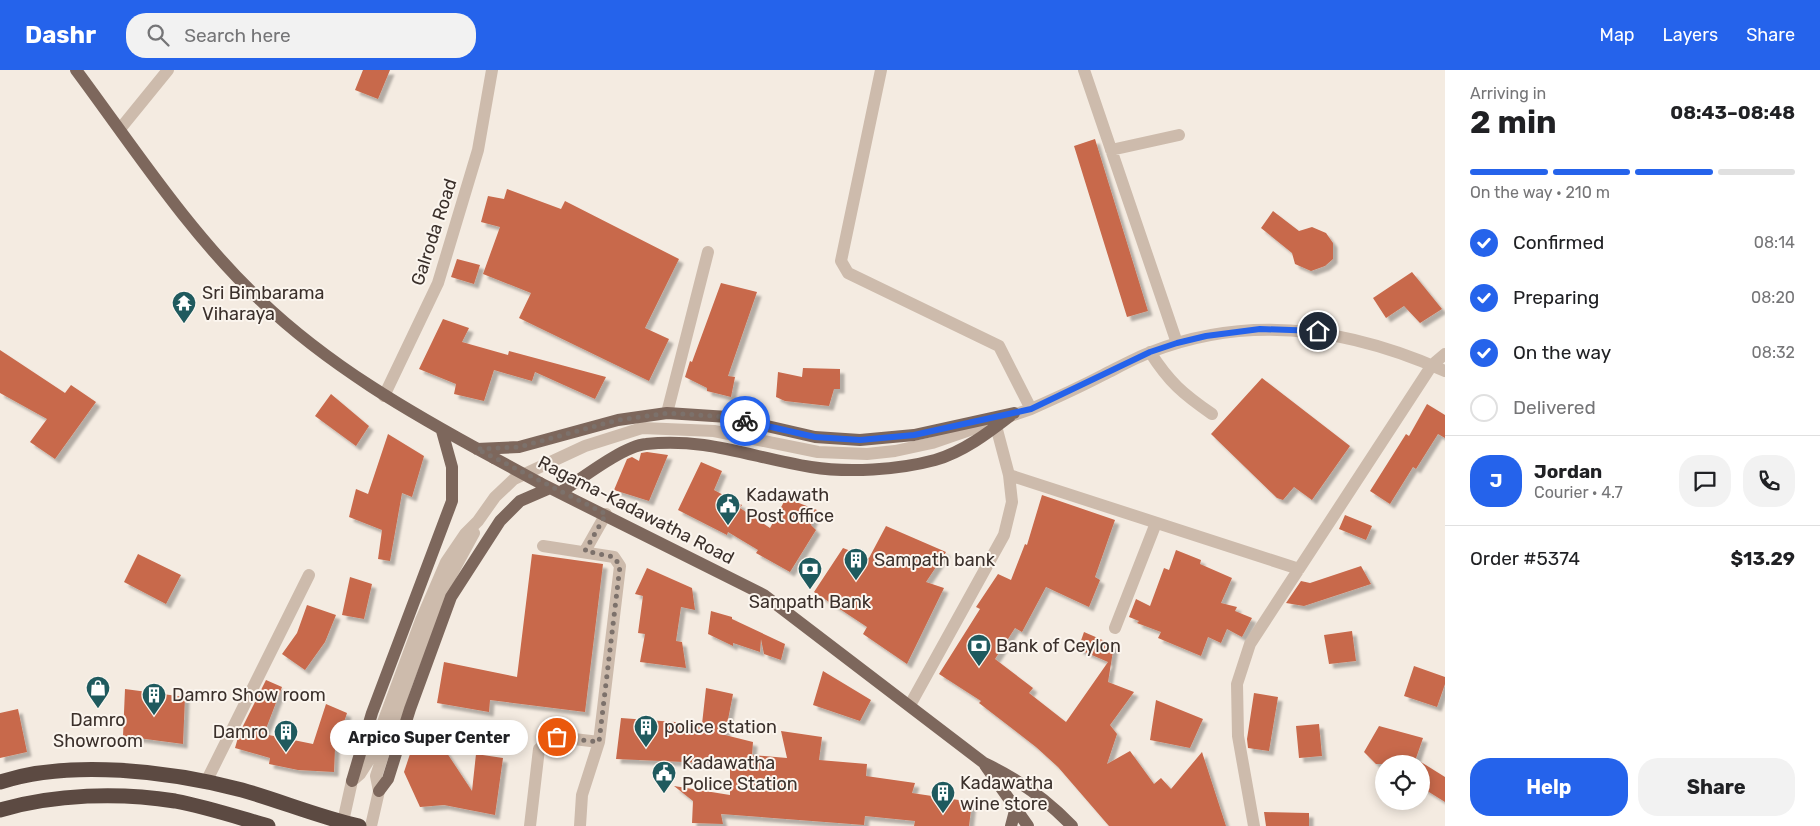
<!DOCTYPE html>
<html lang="en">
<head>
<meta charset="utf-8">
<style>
  :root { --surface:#fff; --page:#f2f2f2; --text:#202124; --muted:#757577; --line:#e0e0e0; --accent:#2563eb }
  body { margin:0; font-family:Rubik,sans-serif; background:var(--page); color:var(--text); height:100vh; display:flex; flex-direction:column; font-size:19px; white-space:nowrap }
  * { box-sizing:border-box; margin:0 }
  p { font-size:16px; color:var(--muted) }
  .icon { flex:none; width:28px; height:28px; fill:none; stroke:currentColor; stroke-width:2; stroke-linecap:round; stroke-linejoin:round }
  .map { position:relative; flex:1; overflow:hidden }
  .sheet { display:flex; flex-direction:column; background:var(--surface); width:375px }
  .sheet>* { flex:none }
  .buttons { position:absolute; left:1375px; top:685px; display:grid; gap:10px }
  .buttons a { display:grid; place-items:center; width:55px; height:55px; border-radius:50%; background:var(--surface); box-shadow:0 2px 12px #0003; font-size:25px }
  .pin { position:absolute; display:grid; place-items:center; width:42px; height:42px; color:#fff; margin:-21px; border:2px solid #fff; border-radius:50%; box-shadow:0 1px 5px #0007 }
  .courier { position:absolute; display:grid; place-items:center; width:50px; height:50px; margin:-25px; border:4px solid #2563eb; border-radius:50%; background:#fff; color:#222; box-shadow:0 1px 6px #0007 }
  .bubble { position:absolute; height:35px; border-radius:18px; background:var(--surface); box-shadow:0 2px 12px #0003; font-size:16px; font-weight:700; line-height:35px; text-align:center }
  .headline em { font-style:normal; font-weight:700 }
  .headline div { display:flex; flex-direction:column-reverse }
  .headline { display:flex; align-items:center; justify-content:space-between; height:85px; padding:0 25px }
  h1 { font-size:32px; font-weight:700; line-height:38px }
  .bar { display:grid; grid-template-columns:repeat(4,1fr); gap:8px 5px; align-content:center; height:60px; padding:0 25px }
  .bar i { height:6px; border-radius:4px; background:var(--line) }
  .bar .current { background:var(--accent) }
  .bar p { grid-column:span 4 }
  .line { display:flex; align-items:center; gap:12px; padding:0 25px; border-top:1px solid var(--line) }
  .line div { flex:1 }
  .round { display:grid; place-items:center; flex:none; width:52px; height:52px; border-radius:20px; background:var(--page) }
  ol { padding:0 25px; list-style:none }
  li { display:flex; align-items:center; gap:15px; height:55px }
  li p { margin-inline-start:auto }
  li .icon { padding:5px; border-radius:50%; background:var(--accent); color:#fff; stroke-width:4 }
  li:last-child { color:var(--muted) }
  li i { width:28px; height:28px; border:2px solid var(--line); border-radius:50% }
  .action { display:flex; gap:10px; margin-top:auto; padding:10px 25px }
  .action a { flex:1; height:58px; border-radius:20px; background:var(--accent); color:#fff; font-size:20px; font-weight:700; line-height:58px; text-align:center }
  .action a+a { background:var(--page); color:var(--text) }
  header { display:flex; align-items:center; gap:30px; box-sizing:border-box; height:70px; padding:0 25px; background:var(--accent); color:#fff }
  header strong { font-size:24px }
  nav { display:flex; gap:28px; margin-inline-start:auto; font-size:18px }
  .search { width:350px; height:45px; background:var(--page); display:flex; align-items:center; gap:12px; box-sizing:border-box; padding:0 18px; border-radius:20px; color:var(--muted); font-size:19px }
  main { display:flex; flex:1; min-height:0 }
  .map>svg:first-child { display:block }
  .building { fill:#c8694b; filter:url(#shadow) }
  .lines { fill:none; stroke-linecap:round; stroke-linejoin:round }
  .minor { stroke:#cdbbac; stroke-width:12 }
  .major { stroke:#7d675c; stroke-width:12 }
  .highway { stroke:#5c4a42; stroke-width:15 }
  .major-bridge { stroke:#7d675c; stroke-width:12 }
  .done { stroke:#7c716b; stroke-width:5; stroke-dasharray:0 9 }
  .route { stroke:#2563eb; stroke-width:6 }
  .labels { text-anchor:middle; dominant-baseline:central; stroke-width:4; stroke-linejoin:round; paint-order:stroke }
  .street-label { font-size:18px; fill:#3b302b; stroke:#fbf5ee }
  .poi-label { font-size:18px; fill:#3b302b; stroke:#fbf5ee; text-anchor:start }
</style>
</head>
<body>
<header>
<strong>Dashr</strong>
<div class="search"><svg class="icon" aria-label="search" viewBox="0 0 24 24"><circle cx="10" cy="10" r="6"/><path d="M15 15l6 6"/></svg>Search here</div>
<nav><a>Map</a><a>Layers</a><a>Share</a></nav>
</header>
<main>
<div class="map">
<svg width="1445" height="756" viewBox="0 0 1445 756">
  <defs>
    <filter id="shadow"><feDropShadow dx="4.5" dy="4.5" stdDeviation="1" flood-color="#0004"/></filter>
  </defs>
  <rect width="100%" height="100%" fill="#f4ebe1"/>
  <path class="building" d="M363,0H390L378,29L355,20Z
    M1095,69L1148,241L1127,247L1074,76Z
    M507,119L561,139L565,131L679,189L645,258L669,269L649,311L519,248L531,223L483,204L500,157L481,152L488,126L504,129Z
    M1273,141L1299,161L1312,157L1326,163L1333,173V189L1325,196L1311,201L1295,194L1292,183L1261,158Z
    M457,189L480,195L474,214L451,207Z
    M1412,202L1442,239L1420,253L1404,236L1386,248L1373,228Z
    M721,213L757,222L728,306L735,307L731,327L707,321V318L685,307L690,291L692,292Z
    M443,249L469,258L462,272L508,285L509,281L606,307L595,329L535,302L532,311L494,300L484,331L454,324L456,314L419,299Z
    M0,280L65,323L71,315L96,332L55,389L30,372L47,349L0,323Z
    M803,298L840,299V319H834L829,336L785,331L776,327L778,302L802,307Z
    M1262,308L1350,376L1312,430L1294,417L1283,430L1277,428L1211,364Z
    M331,324L369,356L356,376L315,346Z
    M1427,334L1445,345V368L1438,364L1416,399L1413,397L1390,434L1370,421L1406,364L1409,366Z
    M388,364L424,386L412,427L402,423L390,491L378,489L382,460L349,447L356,419L368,424Z
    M647,382L668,385L649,431L614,420L627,389L632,387L639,391L641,383Z
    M701,392L722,401L714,420L742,435L740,438L770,458L786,428L817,440L811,455L816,460L790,502L756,483L758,480L728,462L727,465L678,440Z
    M1042,425L1115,450L1095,507L1100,510L1089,537L1046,517L1022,562L1015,558L995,589L1033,618L1029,623L1066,652L1108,592L1078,579L1084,562L1114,575L1108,612L1134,622L1110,655L1117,664L1107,694L1130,681L1154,714L1161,708L1171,719L1202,682L1226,756H1109L1058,697L1036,677L979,633L981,631L939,604L980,539L976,537L998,504L1011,510L1025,474L1027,475Z
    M1345,445L1372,456L1366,470L1339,459Z
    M886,456L946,482L926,512L944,518L907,594L863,564L867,557L814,522L843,478L869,488Z
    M1176,480L1201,490L1200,494L1232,508L1221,533L1237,537L1235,541L1252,548L1242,567L1227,559L1221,573L1208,567L1201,586L1158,568L1161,562L1137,553L1139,551L1129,547L1136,529L1150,536L1164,498L1169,500Z
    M138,484L181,505L166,534L124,512Z
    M532,484L603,494L585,642L490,630L489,642L437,633L444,592L517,607Z
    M1361,496L1371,514L1304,536L1286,533L1301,511L1310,513Z
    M647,498L692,518L695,540L681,537L676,571L682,572L686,598L640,592L645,564L638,563L643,526L635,524Z
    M350,507L372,514L364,549L342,545Z
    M307,535L336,545L325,572L305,600L282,584L297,563Z
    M711,541L732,547V549L785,574L781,590L764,584L761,569L760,582L733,573V576L708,564Z
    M1352,561L1356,591L1329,594L1324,565Z
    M1414,596L1445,607V614L1437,637L1404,626Z
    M823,601L871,630L860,651L813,635Z
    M266,610L282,617L264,664L313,674L326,634L347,643L335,679L334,702L298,700L269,694L270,688L235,678L239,664Z
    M706,618L733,624L725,665L753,672L752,685L787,688L781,661L822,667L819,690L867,694L866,706L915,713L912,723L972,732L969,756H914L915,751L865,746L864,755L721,744L723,754L692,753L693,731L674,716L730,725V694L616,689L621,648L702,654Z
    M125,619L185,627L183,674L123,666Z
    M1254,623L1278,627L1269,681L1248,678L1247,669Z
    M1156,630L1203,649L1190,678L1150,670Z
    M18,639L27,682L0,688V643Z
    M1319,654L1322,686L1299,688L1296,656Z
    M1379,656L1423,668L1414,694H1376L1364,682Z
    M416,666L439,671L472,721L476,684L503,688L495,745L444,735L420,737L404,702Z
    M1421,692L1445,707V732L1421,717Z
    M1264,742L1309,743V756H1266Z"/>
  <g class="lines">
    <path class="minor" d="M881,0L841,191L848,203L999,276L1031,339
      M1084,0L1177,273
      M120,59L168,0
      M1111,80L1179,65
      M1150,282C1169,312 1183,324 1212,344
      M384,326L438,213L478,80L492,0
      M667,343L708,182
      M1009,405L1299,499
      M543,476L614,487L620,496L599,672L582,725L580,756
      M585,481L606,444
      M1115,558L1156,453
      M910,635L1004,465L1012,432L1009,405L996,356
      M206,712L309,505
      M342,756L352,711L360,704L369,690L421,550L446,492L465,464L478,451L495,427L514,409L585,376L642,358L714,361L818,382L867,384L895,381L932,373L1031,339C1056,328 1080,317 1103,305C1119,297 1135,288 1151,282C1250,243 1351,259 1445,301
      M371,756L379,721L376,706L406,615L442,522L474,463
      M530,756L539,679L557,667L599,672
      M1254,756L1238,666L1237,614L1250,574L1432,295L1445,284"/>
    <path class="major" d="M76,0C134,78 189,163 260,230C329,296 411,343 494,388
      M477,379L519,377L618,350L667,343L728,347L815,367L860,370L914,365L1014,343
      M540,413L764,525L984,693C1016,708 1047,730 1072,756
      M561,422C581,409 623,376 646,374C706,367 753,388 811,397C848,403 898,400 935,390C963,382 988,363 1010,346
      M985,695L1028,756
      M352,711L372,643L452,431V397L442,361
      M379,721L388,709L410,639L451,527L500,451L520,431L550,418
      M1011,756L1016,737"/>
    <path class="highway" d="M0,712C71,689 170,701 242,720C281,731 319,747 359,756
      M0,740C55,724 119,722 175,731C207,737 237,747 268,756"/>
    <path class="major-bridge" d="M494,388L540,413"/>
  </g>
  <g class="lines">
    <path class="done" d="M557,667L599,672L620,496L614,487L585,481L606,444L477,379L519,377L618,350L668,343L728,347L745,351"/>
    <path class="route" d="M745,351L815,367L860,370L914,365L1031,339L1150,282L1177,273L1206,266L1260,259L1318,261"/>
  </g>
  <defs>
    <symbol id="temple-pin" viewBox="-11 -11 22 30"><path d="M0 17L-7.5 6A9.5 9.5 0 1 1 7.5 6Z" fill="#1f5a5e" stroke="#fbf5ee"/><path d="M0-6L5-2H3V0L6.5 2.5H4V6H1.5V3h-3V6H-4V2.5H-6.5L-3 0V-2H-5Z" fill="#fff"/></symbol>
    <symbol id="civic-pin" viewBox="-11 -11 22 30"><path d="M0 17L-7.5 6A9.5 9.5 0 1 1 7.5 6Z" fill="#1f5a5e" stroke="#fbf5ee"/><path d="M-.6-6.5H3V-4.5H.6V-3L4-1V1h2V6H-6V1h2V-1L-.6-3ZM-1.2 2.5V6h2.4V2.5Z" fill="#fff"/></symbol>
    <symbol id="building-pin" viewBox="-11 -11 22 30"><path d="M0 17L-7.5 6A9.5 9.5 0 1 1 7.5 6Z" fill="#1f5a5e" stroke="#fbf5ee"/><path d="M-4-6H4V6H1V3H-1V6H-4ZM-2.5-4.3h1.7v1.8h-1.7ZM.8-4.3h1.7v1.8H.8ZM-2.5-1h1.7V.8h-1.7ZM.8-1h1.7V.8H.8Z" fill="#fff"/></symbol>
    <symbol id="bank-pin" viewBox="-11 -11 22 30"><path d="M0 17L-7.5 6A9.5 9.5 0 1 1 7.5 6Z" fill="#1f5a5e" stroke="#fbf5ee"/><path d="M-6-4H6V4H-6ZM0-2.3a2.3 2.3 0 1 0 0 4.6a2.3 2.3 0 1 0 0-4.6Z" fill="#fff"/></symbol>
    <symbol id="shop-pin" viewBox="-11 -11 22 30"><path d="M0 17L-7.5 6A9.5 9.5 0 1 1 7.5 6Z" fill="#1f5a5e" stroke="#fbf5ee"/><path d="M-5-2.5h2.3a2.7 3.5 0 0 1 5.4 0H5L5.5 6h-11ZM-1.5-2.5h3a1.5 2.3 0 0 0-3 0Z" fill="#fff"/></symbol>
  </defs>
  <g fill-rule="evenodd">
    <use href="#temple-pin" x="170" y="219" width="28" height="38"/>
    <use href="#civic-pin" x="714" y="421" width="28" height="38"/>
    <use href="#building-pin" x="842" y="476" width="28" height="38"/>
    <use href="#bank-pin" x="796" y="485" width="28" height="38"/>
    <use href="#bank-pin" x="965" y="562" width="28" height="38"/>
    <use href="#shop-pin" x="84" y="604" width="28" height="38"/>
    <use href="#building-pin" x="140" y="611" width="28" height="38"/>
    <use href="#building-pin" x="632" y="643" width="28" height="38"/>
    <use href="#building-pin" x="272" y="648" width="28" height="38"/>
    <use href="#civic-pin" x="650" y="689" width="28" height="38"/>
    <use href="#building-pin" x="929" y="709" width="28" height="38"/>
  </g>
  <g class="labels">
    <g class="street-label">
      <text transform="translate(434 162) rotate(-72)">Galroda Road</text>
      <text transform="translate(636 440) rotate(27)">Ragama-Kadawatha Road</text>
    </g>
    <g class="poi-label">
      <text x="202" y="223">Sri Bimbarama<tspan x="202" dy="21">Viharaya</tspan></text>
      <text x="746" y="425">Kadawath<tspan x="746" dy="21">Post office</tspan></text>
      <text x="874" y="490">Sampath bank</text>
      <text x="810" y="532" text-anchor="middle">Sampath Bank</text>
      <text x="996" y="576">Bank of Ceylon</text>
      <text x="172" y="625">Damro Show room</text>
      <text x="98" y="650" text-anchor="middle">Damro<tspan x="98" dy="21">Showroom</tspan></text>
      <text x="664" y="657">police station</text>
      <text x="268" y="662" text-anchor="end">Damro</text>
      <text x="682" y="693">Kadawatha<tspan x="682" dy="21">Police Station</tspan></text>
      <text x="960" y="713">Kadawatha<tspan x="960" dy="21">wine store</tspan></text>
    </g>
  </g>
</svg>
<div class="buttons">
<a><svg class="icon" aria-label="locate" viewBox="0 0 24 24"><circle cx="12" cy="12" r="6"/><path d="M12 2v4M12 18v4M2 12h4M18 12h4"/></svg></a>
</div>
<div class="pin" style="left:557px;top:667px;background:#ea580c"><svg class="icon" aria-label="bag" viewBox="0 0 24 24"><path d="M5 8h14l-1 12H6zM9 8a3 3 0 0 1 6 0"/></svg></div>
<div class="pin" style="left:1318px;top:261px;background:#1f2937"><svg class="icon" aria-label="home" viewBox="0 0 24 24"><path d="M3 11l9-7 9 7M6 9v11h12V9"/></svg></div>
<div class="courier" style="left:745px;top:351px"><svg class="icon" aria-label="bike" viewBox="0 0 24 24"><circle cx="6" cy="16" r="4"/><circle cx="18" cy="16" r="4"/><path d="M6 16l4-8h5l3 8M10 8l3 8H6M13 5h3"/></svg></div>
<div class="bubble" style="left:330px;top:650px;width:198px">Arpico Super Center</div>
</div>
<section class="sheet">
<div class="headline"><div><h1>2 min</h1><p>Arriving in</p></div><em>08:43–08:48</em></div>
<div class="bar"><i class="current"></i><i class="current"></i><i class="current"></i><i></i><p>On the way · 210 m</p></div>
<ol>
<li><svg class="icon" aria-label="check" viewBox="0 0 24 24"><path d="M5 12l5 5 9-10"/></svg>Confirmed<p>08:14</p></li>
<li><svg class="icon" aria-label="check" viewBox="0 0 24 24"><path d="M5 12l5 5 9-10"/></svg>Preparing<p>08:20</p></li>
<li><svg class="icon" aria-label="check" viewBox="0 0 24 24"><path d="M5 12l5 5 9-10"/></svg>On the way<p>08:32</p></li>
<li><i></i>Delivered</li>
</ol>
<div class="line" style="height:90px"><b class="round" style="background:var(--accent);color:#fff">J</b><div><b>Jordan</b><p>Courier · 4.7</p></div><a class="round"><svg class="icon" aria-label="chat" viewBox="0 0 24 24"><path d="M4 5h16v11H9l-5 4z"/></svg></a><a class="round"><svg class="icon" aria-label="phone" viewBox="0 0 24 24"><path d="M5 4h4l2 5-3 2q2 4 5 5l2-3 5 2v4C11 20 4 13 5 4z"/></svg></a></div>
<div class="line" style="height:65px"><div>Order #5374</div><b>$13.29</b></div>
<div class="action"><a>Help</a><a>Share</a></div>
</section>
</main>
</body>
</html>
